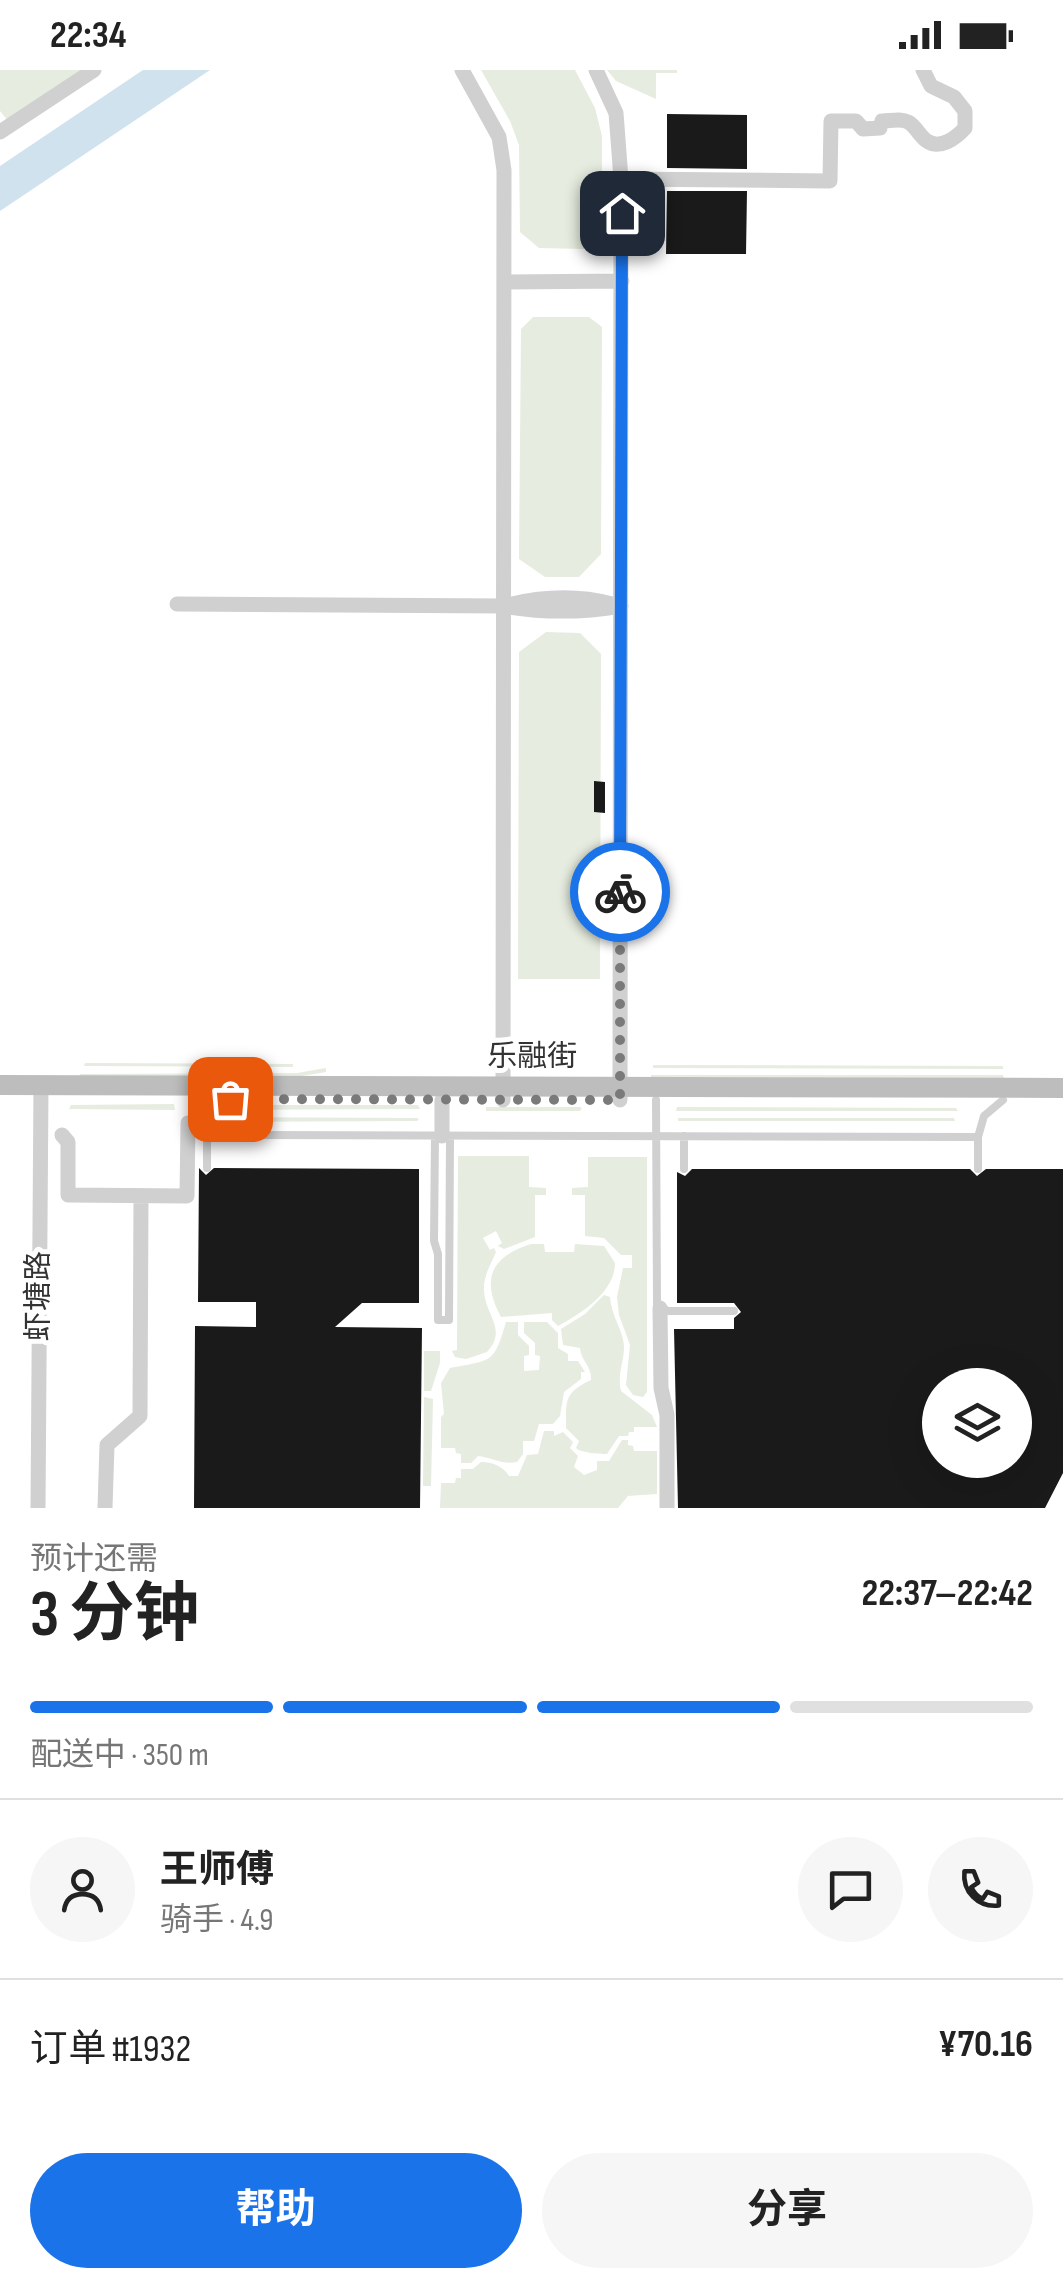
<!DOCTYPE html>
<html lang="zh">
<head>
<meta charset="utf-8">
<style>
  :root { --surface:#fff; --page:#f6f6f6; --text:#222; --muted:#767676; --line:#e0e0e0; --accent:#1a73e8 }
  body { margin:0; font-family:"Sofia Sans Condensed","Noto Sans SC",sans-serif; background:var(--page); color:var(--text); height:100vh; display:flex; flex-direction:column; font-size:38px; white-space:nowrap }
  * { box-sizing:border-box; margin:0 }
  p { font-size:32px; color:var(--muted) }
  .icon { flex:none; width:55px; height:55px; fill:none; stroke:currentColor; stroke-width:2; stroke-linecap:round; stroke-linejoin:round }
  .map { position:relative; height:1438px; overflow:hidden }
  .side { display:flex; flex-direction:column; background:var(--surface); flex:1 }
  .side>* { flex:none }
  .buttons { position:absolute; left:922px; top:1298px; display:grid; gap:20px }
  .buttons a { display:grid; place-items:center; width:110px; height:110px; border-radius:50%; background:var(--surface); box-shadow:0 10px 40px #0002; font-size:50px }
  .pin { position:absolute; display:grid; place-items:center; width:85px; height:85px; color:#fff; margin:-42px; border-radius:20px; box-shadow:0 5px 15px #0006 }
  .courier { position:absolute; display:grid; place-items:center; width:100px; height:100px; margin:-50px; border:8px solid #1a73e8; border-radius:50%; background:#fff; color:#222; box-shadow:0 2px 12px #0007 }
  .head em { font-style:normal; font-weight:700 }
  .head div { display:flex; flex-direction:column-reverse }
  .head { display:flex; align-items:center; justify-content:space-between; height:170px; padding:0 30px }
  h1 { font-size:65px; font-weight:700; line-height:75px }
  .bar { display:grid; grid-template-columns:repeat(4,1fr); gap:15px 10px; align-content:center; height:120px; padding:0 30px }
  .bar i { height:12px; border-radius:8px; background:var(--line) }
  .bar .current { background:var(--accent) }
  .bar p { grid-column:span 4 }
  .line { display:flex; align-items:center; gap:25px; padding:0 30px; border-top:2px solid var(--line) }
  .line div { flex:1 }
  .round { display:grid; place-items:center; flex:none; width:105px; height:105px; border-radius:52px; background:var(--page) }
  .action { display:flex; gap:20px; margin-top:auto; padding:20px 30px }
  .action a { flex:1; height:115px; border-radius:60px; background:var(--accent); color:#fff; font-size:40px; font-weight:700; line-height:115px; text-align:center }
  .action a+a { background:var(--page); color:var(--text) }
  .status { display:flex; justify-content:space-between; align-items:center; height:70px; padding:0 50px; background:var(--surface); direction:ltr }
  .status svg { height:28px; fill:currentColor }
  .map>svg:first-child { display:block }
  .green { fill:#e6ecdf }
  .water { fill:#cfe2ee }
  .building { fill:#1a1a1a; fill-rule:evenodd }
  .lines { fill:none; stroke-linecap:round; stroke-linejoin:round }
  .lane { stroke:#d0d0d0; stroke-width:8 }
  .street { stroke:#d0d0d0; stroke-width:15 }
  .secondary { stroke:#bdbdbd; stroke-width:20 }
  .done { stroke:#7a7a7a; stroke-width:10; stroke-dasharray:0 18 }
  .route { stroke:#1a73e8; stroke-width:12 }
  .labels { text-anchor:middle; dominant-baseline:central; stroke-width:10; stroke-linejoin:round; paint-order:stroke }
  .street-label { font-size:30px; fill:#333; stroke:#fff }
</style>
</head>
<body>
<div class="status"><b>22:34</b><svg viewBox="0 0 49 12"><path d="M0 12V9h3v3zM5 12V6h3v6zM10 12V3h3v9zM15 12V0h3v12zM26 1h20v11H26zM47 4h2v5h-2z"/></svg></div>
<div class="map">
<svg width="1063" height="1438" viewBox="0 0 1063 1438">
  <rect width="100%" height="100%" fill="#fff"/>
  <path class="green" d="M0,0H85L8,51L0,41Z
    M481,0H575L595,38L602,66V162L584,179L539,178L520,162L519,75L510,51Z
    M607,0H677V3H656V29L616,11Z
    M533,247H589L602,257L601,484L579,507H545L519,489L521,259Z
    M546,562L580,563L601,584L600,909H518L519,582Z
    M85,993L293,994V997L84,996Z
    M653,995L1003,996V999L653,998Z
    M326,998V1002L289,1008L80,1007V1004L297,1003Z
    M651,1005H1003L1004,1009L651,1007Z
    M174,1034L175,1040L69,1039L71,1035Z
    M227,1035H418L420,1039L227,1040Z
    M486,1037H580L582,1038L580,1041H486Z
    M677,1037L956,1038L958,1041H676Z
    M230,1047L417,1048L419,1049L417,1051L230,1052Z
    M678,1048H954L955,1051H678Z
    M458,1086H529V1117L546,1118V1125H535V1167L504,1179L498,1176L502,1173L496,1161L483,1168L490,1180L494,1178L496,1182C491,1194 483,1206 484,1221C485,1245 508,1259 487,1282L466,1289L455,1287L452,1281L457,1280Z
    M588,1087H647V1322L643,1327L633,1325L626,1315L630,1275L619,1245L617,1227L623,1198H632V1185H621L604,1168L585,1166V1125H572V1118L588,1117Z
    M531,1174H544L545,1182H574L575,1174L604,1176L615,1193C615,1222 582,1243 558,1256L552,1250V1243L501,1247C481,1210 490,1187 531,1174Z
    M604,1225L610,1227C611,1246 624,1262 624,1277C624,1293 617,1304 621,1321L652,1345L657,1357H634V1362H629L628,1366H619L607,1384C600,1384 581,1383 576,1378L579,1371L566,1358C566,1330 564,1323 591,1310C592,1296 581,1291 580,1278L563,1275L561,1259L585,1244Z
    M506,1252H518V1265L529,1276V1285L524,1286V1301L539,1300L540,1286L535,1285V1273L524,1263V1252H547L558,1263V1278L568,1284V1291H578L585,1302H581V1309L564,1322L560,1346L553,1354H539L534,1371H523V1384L517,1392C503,1395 493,1388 478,1386L471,1393H461V1384L456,1383L455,1378H441V1347L444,1344L441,1313L450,1298C492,1290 494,1294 506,1252Z
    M424,1281H440V1293L431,1321H424Z
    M424,1327L433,1329L431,1416H423Z
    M544,1361H554V1366L563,1362L573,1372L570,1378L578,1386L574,1397L584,1405L597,1400V1391H609L622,1370H628V1375L633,1376L634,1381H657V1424L628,1426L618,1438H440L441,1413H455L456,1408H461V1399H473L481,1392C492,1392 503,1396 509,1406H518L527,1385L538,1384Z"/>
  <path class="water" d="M143,0H210L0,141V96Z"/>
  <path class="building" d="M667,44L747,45V99L667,98Z
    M667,121H747L746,184H666Z
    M594,711L605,712V743L594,742Z
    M199,1098L206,1105L214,1098L419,1099V1233H362L335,1257L422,1258L420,1438H194L195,1256L256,1257V1232H198Z
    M692,1099H970L977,1106L986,1099H1063V1403L1045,1438H678L674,1259H734V1248L741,1242L734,1233H677V1102L685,1106ZM940,1315H1015V1390H940Z"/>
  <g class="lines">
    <path class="lane" d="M207,1016V1065L978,1067L984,1046L1003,1030
      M656,1030L657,1235L668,1241H734
      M207,1065V1098
      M435,1066L434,1171L438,1184V1250H449L450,1066
      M684,1066V1099
      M978,1099V1067"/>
    <path class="street" d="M462,0L499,67L504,100L503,1030
      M596,0L616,43L621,109L620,1030
      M0,62L94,0
      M621,109L830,111L831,51H856L863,59L880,58L882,51C890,51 901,48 908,52C916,56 920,67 927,71C940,80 956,68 965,58V41L954,27L931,16L923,0
      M504,212L622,211
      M177,534L503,536C543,543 580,543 621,536
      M512,534C546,526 578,525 612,534
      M442,1030V1066
      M62,1065L68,1072V1125L187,1126L188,1053
      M660,1238L661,1318L667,1345V1438
      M38,1438L41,1015
      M105,1438L107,1375L140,1346L141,1127"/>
    <path class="secondary" d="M0,1015L1063,1018"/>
  </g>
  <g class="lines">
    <path class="done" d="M230,1029L620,1030V822"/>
    <path class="route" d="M620,822L622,143"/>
  </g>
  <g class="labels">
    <g class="street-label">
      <text x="532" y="987">乐融街</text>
      <text transform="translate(39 1226) rotate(-90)">虾塘路</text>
    </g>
  </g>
</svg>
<div class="buttons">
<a><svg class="icon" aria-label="layers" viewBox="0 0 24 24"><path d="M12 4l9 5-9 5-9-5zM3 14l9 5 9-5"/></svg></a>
</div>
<div class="pin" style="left:230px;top:1029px;background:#ea580c"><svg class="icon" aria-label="bag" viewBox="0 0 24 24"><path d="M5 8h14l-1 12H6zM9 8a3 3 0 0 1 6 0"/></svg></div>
<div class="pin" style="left:622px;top:143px;background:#1f2937"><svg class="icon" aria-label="home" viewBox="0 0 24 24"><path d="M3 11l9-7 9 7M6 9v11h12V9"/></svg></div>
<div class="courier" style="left:620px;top:822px"><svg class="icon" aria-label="bike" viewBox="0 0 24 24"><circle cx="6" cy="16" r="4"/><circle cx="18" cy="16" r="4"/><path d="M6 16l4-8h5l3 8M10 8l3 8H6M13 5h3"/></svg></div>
</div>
<section class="side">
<div class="head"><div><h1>3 分钟</h1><p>预计还需</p></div><em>22:37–22:42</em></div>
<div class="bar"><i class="current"></i><i class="current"></i><i class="current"></i><i></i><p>配送中 · 350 m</p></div>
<div class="line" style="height:180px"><a class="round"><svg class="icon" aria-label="person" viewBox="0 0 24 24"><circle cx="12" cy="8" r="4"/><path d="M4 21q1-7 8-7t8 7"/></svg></a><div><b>王师傅</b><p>骑手 · 4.9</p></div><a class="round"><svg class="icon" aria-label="chat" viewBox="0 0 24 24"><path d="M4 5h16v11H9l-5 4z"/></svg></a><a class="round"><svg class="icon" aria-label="phone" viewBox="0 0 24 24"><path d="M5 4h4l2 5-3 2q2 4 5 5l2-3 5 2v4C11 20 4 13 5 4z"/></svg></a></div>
<div class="line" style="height:130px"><div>订单 #1932</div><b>¥70.16</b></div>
<div class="action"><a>帮助</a><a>分享</a></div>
</section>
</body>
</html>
